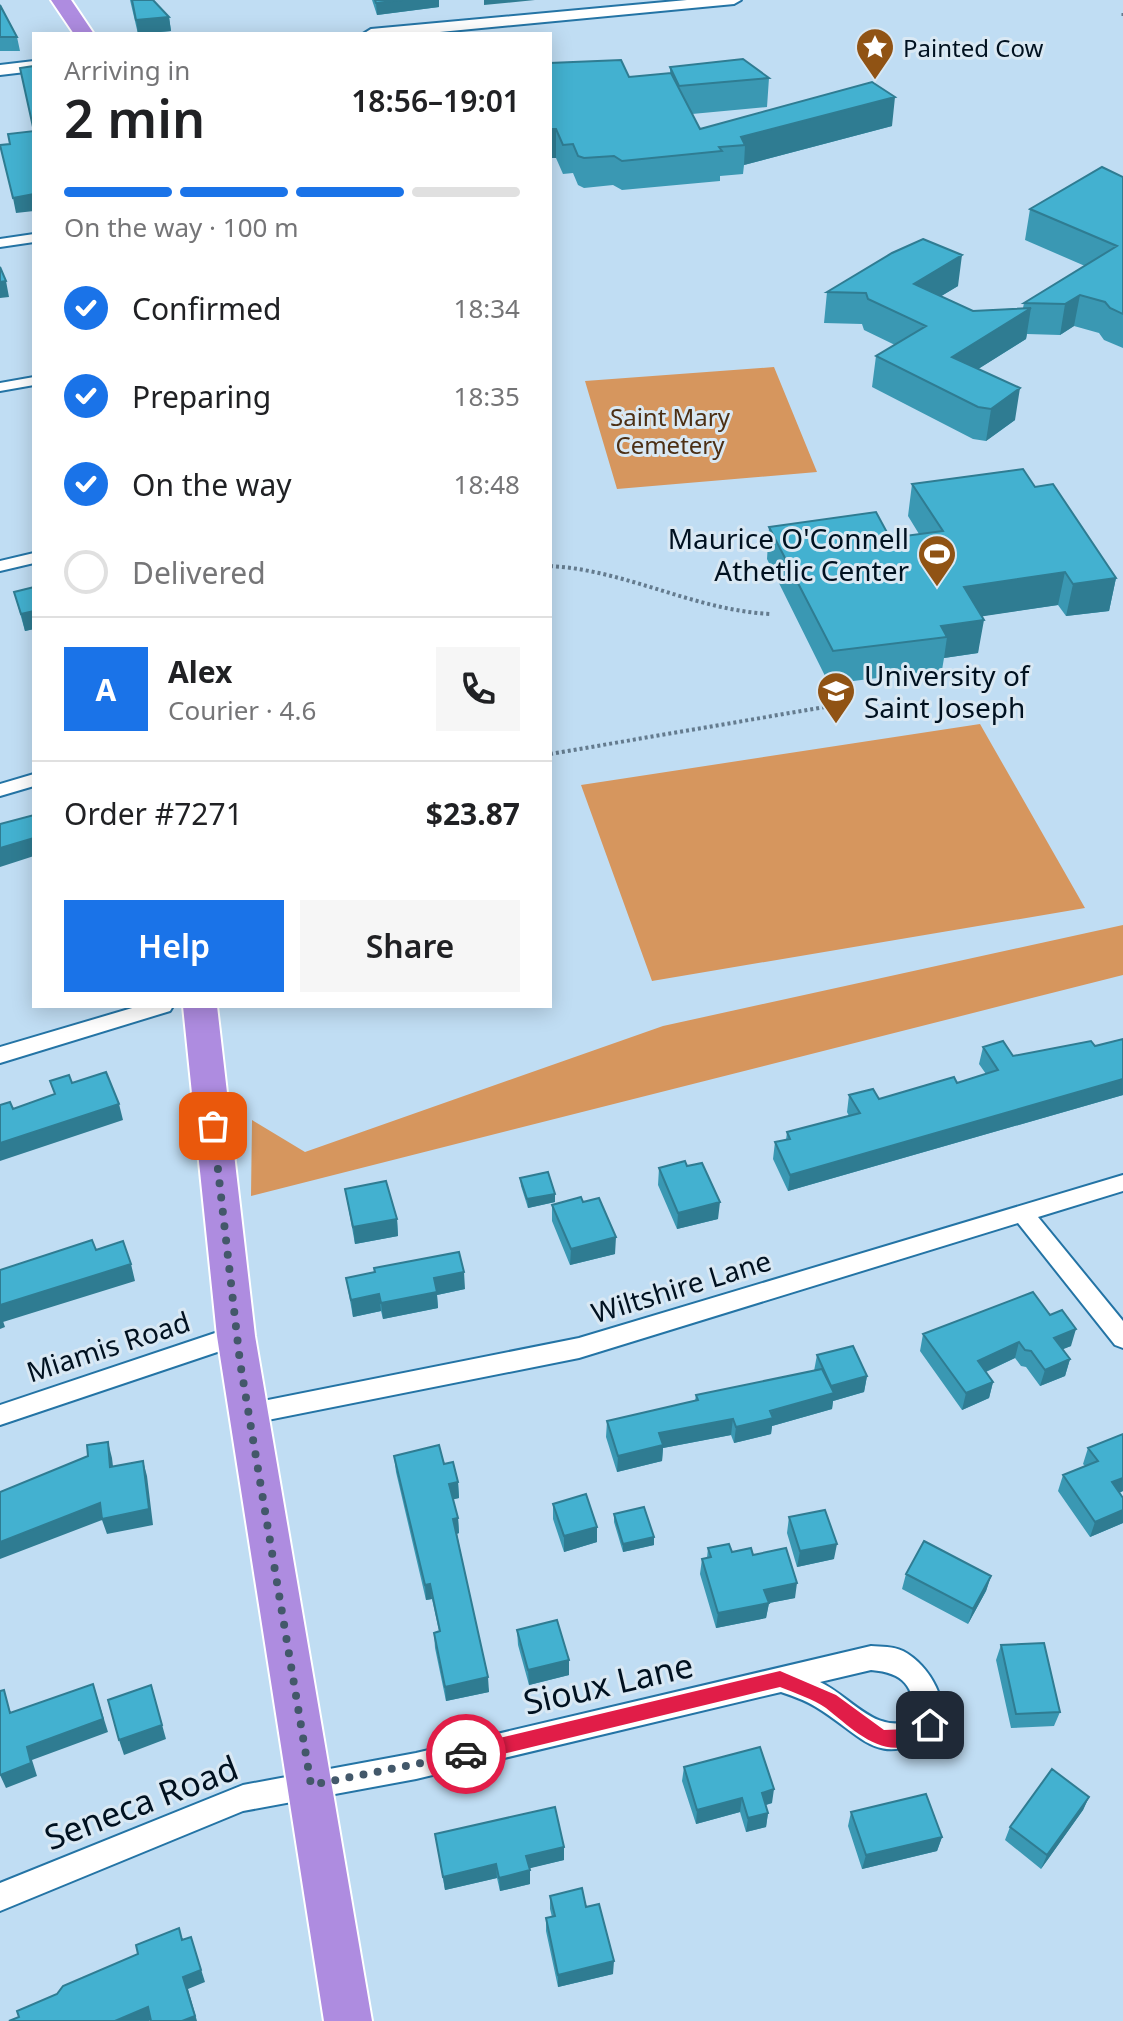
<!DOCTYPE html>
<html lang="en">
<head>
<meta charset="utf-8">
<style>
  :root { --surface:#fff; --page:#f6f6f6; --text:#202124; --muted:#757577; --line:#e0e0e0; --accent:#1a73e8 }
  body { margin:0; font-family:"Noto Sans",sans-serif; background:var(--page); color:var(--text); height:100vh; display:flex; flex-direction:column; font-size:30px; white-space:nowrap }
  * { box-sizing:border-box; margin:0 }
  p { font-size:26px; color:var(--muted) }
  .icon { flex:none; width:44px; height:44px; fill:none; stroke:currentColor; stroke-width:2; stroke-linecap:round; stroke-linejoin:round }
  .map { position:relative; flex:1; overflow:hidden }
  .panel { position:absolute; left:32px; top:32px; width:520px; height:976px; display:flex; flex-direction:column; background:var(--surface); border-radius:0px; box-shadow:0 4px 20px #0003 }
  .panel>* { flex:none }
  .pin { position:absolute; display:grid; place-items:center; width:68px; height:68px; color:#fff; margin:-34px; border-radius:16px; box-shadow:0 4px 12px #0006 }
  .courier { position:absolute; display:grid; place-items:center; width:80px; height:80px; margin:-40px; border:6px solid #e11d48; border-radius:50%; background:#fff; color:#222; box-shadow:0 2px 10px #0007 }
  .summary em { font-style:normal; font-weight:600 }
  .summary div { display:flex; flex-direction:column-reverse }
  .summary { display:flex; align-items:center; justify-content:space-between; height:136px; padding:0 32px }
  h1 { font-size:52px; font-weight:600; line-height:60px }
  .bar { display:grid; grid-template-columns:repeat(4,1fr); gap:12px 8px; align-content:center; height:96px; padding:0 32px }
  .bar i { height:10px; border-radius:6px; background:var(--line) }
  .bar .selected { background:var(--accent) }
  .bar p { grid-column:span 4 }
  .line { display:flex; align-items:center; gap:20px; padding:0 32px; border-top:2px solid var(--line) }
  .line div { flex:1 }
  .round { display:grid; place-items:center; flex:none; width:84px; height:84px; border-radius:0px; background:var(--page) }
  ol { padding:0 32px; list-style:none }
  li { display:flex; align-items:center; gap:24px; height:88px }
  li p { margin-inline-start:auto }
  li .icon { padding:8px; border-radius:50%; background:var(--accent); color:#fff; stroke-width:4 }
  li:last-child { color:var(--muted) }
  li i { width:44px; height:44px; border:4px solid var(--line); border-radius:50% }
  .button { display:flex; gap:16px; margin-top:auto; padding:16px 32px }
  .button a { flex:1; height:92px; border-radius:0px; background:var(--accent); color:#fff; font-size:32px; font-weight:600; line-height:92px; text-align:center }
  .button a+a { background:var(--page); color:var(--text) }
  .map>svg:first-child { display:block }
  .green { fill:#d6965e }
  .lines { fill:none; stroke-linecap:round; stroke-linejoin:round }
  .minor-casing { stroke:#2474a5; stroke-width:4 }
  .tertiary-casing { stroke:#2474a5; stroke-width:4 }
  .trunk-casing { stroke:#fff; stroke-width:4 }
  .path-far1 { stroke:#647b8e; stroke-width:3; stroke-dasharray:3 3; stroke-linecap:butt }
  .path { stroke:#647b8e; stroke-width:4; stroke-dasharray:3 3; stroke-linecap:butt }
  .minor { fill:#fff; fill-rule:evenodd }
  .tertiary { fill:#fff; fill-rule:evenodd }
  .trunk { fill:#ae8ce0; fill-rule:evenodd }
  .wall { fill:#3a98b3 }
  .shaded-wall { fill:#2f7c92 }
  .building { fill:#43b1d0; stroke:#2f7c92; stroke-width:2 }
  .route { fill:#e11d48 }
  .done { stroke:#43586a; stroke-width:8; stroke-dasharray:0 14.4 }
  .labels { text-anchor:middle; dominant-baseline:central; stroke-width:6; stroke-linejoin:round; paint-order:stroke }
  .far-poi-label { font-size:24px; fill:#001120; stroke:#d9e8f3; text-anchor:start }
  .far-park-label { font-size:24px; fill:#4c2f14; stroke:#d9e8f3 }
  .poi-label { font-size:28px; fill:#001120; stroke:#d9e8f3; text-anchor:end }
  .street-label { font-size:28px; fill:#001120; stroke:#d9e8f3 }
  .near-street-label { font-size:34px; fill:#001120; stroke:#d9e8f3 }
</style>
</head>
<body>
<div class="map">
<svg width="1123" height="2021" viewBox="0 0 1123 2021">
  <rect width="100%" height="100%" fill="#c0ddf3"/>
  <path class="green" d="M774,367L817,472L617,489L585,381Z
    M980,724L1085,908L652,981L581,785Z
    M1123,925V975L251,1196L252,1120L305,1152L663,1026Z"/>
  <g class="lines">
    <defs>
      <path id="minor" d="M34,234V242L0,247V239Z
        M34,377V385L0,391V383Z
        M34,553V563L0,571V561Z
        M34,774V786L0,796V784Z
        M139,1006H173L170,1011L0,1063V1047Z
        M1123,1175V1191L1038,1217L1123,1321V1348L1115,1345L1018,1223L579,1358L248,1424L240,1421L236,1414L240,1407L248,1404L579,1338Z
        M236,1326L244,1329L247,1336L244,1343L0,1425V1405Z
        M871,1646C882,1647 893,1646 903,1651C930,1665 952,1705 939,1734C874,1768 868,1739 816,1707C805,1700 793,1696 781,1692L416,1779L243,1811L0,1911V1883L243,1785L416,1753ZM871,1670C905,1673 913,1686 916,1718C877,1738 852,1697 820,1682Z"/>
      <path id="tertiary" d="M687,0H741L734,4L419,34H363L371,29Z
        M34,61V71L0,75V65Z"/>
      <path id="trunk" d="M51,0H71L94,34H74Z
        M183,1006H217L255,1336L372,2021H324L217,1336Z"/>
    </defs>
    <use href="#minor" class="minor-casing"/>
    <use href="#tertiary" class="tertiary-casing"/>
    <use href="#trunk" class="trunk-casing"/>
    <path class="path-far1" d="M1123,13V17"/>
    <path class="path" d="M550,566C626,570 694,610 770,614
      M550,754L825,707"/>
    <use href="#minor" class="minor"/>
    <use href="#tertiary" class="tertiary"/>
    <use href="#trunk" class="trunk"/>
  </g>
  <path class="wall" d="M130,0H153L169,17L171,31L138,34Z
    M372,0H439V7L377,15Z
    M0,5L17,37L20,51H0Z
    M550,63L629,77L670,73V67L769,78L767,107L692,114L700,129L892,126L744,165L743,174L720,176V181L622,190L613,185L584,188L578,185L573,173L563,174L556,158H550Z
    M1123,177V348L1104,340L1099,333L1074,326L1060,335L1027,334L1026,339L978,369L1015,420L986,441L973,439L872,387L876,356L895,345L864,330L862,324L824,323L827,292L958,286L941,296L973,311L1023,308L1024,303L1085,266L1025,240L1030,209Z
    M912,484L1035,487L1116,578L1109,611L1066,616L1058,605L981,616L978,653L944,658L942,670L829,684L767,559L769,527L890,538L919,534L908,516Z
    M34,587V629L25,631L14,592Z
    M1123,1039V1095L788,1191L773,1159L775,1142L786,1140L787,1132L849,1116L847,1112L849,1095L879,1099L957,1083L986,1074L979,1064L983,1047L1013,1056L1095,1046Z
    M659,1168L718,1219L677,1229L658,1185Z
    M520,1178L555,1202L528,1208L521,1186Z
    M345,1189L397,1219L398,1236L355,1244Z
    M583,1202L615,1254L570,1265L552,1221V1205Z
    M346,1278L465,1289L437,1295L438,1308L383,1319L381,1311L353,1317Z
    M923,1334L1071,1346L1062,1349L1070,1359L1065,1376L1040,1386L1026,1367L1021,1366L1015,1358L986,1372L993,1382L989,1398L962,1410L920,1351Z
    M817,1355L867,1376L864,1392L833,1401L832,1409L772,1426L771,1434L734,1443L731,1435L663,1448L662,1461L617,1472L606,1437L607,1421L695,1401L696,1395L814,1371Z
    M1088,1448L1123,1491L1119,1493L1123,1498V1523L1090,1537L1058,1491L1063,1475L1085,1466L1083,1464Z
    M394,1456L444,1464L458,1482L459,1498L453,1499L458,1518L459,1533L457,1534L489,1692L446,1701L435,1648L434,1633L439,1631L432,1599L426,1600L396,1472Z
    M553,1504L597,1527V1542L564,1552L553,1519Z
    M614,1514L654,1537V1545L623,1552L614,1522Z
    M789,1517L834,1559L797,1567L787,1533Z
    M708,1548L753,1555L795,1598L769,1603L766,1618L716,1628L700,1574L702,1559L707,1558Z
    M906,1574L991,1576L986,1591L968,1624L902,1589Z
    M517,1630L569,1660V1675L529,1685L518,1645Z
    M1001,1645L1060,1712L1054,1726L1011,1728L996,1660Z
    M684,1767L772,1803L766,1805L768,1813L766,1827L746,1832L740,1812L696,1824L682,1781Z
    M1089,1797L1083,1810L1041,1869L1005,1840L1010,1827Z
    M851,1812L942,1837L937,1851L862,1869L848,1826Z
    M435,1834L564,1860L529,1868L530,1884L500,1891L497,1878L445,1890Z
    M550,1896L613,1974L558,1987L546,1931V1918L552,1917L550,1909Z"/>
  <path class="shaded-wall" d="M402,0H439V7L377,15L376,3Z
    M484,0H535L484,5Z
    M169,17L171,31L138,34L136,20Z
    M895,97L892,126L744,165L745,145L741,137Z
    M550,129H556V158H550Z
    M34,194V211L16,213L13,198Z
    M962,255L958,286L910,315L914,284Z
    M6,281L9,297L0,298V282Z
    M1080,295L1074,326L1060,335L1065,304Z
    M1031,308L1026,339L948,388L952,357Z
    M1020,388L1015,420L986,441L991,409Z
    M1065,572L1058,605L958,620L964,587Z
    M1116,578L1109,611L1066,616L1073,584Z
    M34,611V629L25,631L21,614Z
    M984,620L978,653L944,658L947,637L941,626Z
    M34,838V856L0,867V848Z
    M1123,1079V1095L788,1191L790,1175Z
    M119,1104L123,1120L0,1161V1143Z
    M555,1194V1202L528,1208L527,1199Z
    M720,1202L718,1219L677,1229L678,1213Z
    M397,1219L398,1236L355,1244L353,1227Z
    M616,1237L615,1254L570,1265L571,1249Z
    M131,1264L135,1281L3,1322L0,1312V1305Z
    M464,1272L465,1289L437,1295L438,1308L383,1319L381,1303L434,1278Z
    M379,1294L381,1311L353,1317L351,1300Z
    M0,1312L5,1327L0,1329Z
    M1076,1329L1071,1346L1049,1355L1054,1338Z
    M1019,1342L1015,1358L974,1377L978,1361Z
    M1070,1359L1065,1376L1040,1386L1045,1370Z
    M867,1376L864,1392L833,1401L832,1409L772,1426L771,1434L734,1443L736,1427L831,1386Z
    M993,1382L989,1398L962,1410L966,1393Z
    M733,1419L731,1435L663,1448L662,1461L617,1472L618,1456L659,1433Z
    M108,1442L112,1458L115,1483L110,1467Z
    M143,1461L147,1476L153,1525L107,1534L102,1520L0,1559V1542Z
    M1123,1478V1491L1106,1498L1112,1482Z
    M458,1482L459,1498L451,1500L449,1484Z
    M1123,1510V1523L1090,1537L1095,1522Z
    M458,1518L459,1533L455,1534L453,1519Z
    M597,1527V1542L564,1552V1536Z
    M654,1537V1545L623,1552V1544Z
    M837,1544L834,1559L797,1567L800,1551Z
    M991,1576L986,1591L968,1624L973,1609Z
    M797,1583L795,1598L769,1603L766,1618L716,1628L718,1613L764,1590Z
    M430,1584L432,1599L426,1600L425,1585Z
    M569,1660V1675L529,1685L528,1670Z
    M488,1677L489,1692L446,1701L445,1687Z
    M93,1684L108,1732L32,1760L37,1776L6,1788L0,1775L27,1747Z
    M151,1685L166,1739L124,1755L119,1740Z
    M774,1789L772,1803L759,1807L762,1793Z
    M1089,1797L1083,1810L1041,1869L1047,1855Z
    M742,1798L740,1812L696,1824L697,1810Z
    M768,1813L766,1827L746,1832L748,1818Z
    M942,1837L937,1851L862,1869L866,1855Z
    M564,1847V1860L527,1869L526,1856Z
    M496,1864L497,1878L445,1890L443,1877Z
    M530,1870V1884L500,1891L499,1878Z
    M191,1937L205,1982L188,1989L197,2021H182L183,1977Z
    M614,1961L613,1974L558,1987V1975Z
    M148,2007L153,2019L149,2021H115Z"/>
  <path class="building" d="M132,0H153L169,17L136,20Z
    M375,0H402L376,3Z
    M0,5L17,37H0Z
    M743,59L769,78L679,86L670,67Z
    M621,60L629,77L671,73L700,129L872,82L895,97L741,137L745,145L719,147L722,151L622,161L614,156L584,158L578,156L573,144L563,145L556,129H550V63Z
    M34,66V127H33L20,68Z
    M34,131V194L13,198L0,145L10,144L8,134Z
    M1102,167L1123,177V314L1110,308L1105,302L1080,295L1065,304L1024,303L1117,246L1030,209Z
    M923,239L962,255L914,284L973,311L1031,308L952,357L1020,388L991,409L978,407L876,356L926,326L868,299L866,293L827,292L892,253Z
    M0,267L6,281L0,282Z
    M1023,469L1035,487L1053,484L1116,578L1073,584L1065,572L964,587L984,620L941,626L947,637L833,651L769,527L876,512L890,538L943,531L912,484Z
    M34,587V611L21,614L14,592Z
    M34,815V838L0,848V824Z
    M1123,1039V1079L790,1175L775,1142L790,1139L787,1132L860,1113L849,1095L873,1089L879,1099L954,1077L957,1083L998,1070L983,1047L1003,1041L1013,1056L1091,1041L1095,1046Z
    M106,1072L119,1104L0,1143V1105L10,1102L13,1109L55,1094L50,1081L69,1075L72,1083Z
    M685,1161L687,1166L702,1163L720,1202L678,1213L659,1168Z
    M548,1172L555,1194L527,1199L520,1178Z
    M386,1181L397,1219L353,1227L345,1189Z
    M581,1197L583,1202L599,1198L616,1237L571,1249L552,1205Z
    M92,1240L96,1250L123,1241L131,1264L0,1305V1270Z
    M459,1252L464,1272L434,1278L437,1292L381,1303L379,1294L351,1300L346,1278L375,1272L374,1268Z
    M1033,1292L1050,1315L1062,1310L1076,1329L1054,1338L1070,1359L1045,1370L1031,1351L1025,1350L1019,1342L978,1361L993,1382L966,1393L923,1334Z
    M853,1346L867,1376L831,1386L817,1355Z
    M822,1369L834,1393L770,1411L773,1418L736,1427L733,1419L659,1433L663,1445L618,1456L607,1421L698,1400L696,1395Z
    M1123,1434V1478L1112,1482L1123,1498V1510L1095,1522L1063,1475L1098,1461L1088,1448Z
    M108,1442L110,1467L143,1461L149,1509L102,1519L100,1503L0,1542V1492L88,1456L87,1445Z
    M439,1445L444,1464L453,1462L458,1482L449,1484L458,1518L453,1519L488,1677L445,1687L434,1633L440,1631L430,1584L425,1585L394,1456Z
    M586,1494L597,1527L564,1536L553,1504Z
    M644,1507L654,1537L623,1544L614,1514Z
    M825,1510L837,1544L800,1551L789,1517Z
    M924,1541L991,1576L973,1609L906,1574Z
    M729,1544L732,1552L751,1548L753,1555L786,1548L797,1583L764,1590L769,1603L718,1613L702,1559L711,1557L708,1548Z
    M557,1620L569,1660L528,1670L517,1630Z
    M1044,1643L1060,1712L1016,1714L1001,1645Z
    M93,1684L103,1719L27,1747L31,1763L0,1775V1691L4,1690L10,1713Z
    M151,1685L162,1725L119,1740L108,1700Z
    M760,1747L774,1789L762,1793L768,1813L748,1818L742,1798L697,1810L684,1767Z
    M1052,1769L1089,1797L1047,1855L1010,1827Z
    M926,1794L942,1837L866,1855L851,1812Z
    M555,1807L564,1847L526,1856L530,1870L499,1878L496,1864L443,1877L435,1834Z
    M582,1888L586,1907L599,1904L614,1961L558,1975L546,1918L555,1916L550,1896Z
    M179,1928L182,1940L191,1937L201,1970L183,1977L195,2016L182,2021H151L148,2007L115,2021H9L19,2017L17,2011L57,1994L63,1986L138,1954L136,1945Z"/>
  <path class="route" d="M780,1671L836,1695L884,1730L908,1729L930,1717L939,1725C935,1733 927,1736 920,1741C883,1762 853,1729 826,1708C813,1699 795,1693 780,1687L466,1763L457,1754L466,1746Z"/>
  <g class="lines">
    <path class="done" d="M213,1126L240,1362L311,1785L466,1754"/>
  </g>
  <defs>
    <symbol id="sight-pin" viewBox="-11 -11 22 30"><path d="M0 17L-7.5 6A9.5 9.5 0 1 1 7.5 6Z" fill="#905314" stroke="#d9e8f3"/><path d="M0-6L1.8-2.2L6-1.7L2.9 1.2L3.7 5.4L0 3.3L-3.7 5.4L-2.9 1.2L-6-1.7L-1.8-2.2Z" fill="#fff"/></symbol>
    <symbol id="stadium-pin" viewBox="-11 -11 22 30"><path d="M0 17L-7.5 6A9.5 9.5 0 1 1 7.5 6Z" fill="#905314" stroke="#d9e8f3"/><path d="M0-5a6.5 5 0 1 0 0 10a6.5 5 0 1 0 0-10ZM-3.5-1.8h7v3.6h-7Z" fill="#fff"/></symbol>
    <symbol id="university-pin" viewBox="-11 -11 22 30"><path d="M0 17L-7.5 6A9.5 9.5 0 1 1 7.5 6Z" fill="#905314" stroke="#d9e8f3"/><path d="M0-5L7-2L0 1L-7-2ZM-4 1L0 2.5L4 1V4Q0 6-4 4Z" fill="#fff"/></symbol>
  </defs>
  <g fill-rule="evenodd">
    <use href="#sight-pin" x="853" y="25" width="44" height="60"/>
    <use href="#stadium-pin" x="915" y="532" width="44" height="60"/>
    <use href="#university-pin" x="814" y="669" width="44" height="60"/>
  </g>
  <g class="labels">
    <g class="far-poi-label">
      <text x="903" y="47">Painted Cow</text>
    </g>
    <g class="far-park-label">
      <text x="670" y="416">Saint Mary<tspan x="670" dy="28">Cemetery</tspan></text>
    </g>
    <g class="poi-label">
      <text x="909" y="538">Maurice O'Connell<tspan x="909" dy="32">Athetlic Center</tspan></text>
      <text x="864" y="675" text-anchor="start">University of<tspan x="864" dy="32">Saint Joseph</tspan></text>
    </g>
    <g class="street-label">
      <text transform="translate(681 1286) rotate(-17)">Wiltshire Lane</text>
      <text transform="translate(108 1346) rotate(-18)">Miamis Road</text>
    </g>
    <g class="near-street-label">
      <text transform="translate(608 1683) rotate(-13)">Sioux Lane</text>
      <text transform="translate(141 1802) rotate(-21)">Seneca Road</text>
    </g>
  </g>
</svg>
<div class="pin" style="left:213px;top:1126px;background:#ea580c"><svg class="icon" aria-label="bag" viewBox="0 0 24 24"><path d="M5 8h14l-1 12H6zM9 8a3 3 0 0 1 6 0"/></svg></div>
<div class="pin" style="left:930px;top:1725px;background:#1f2937"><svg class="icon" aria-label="home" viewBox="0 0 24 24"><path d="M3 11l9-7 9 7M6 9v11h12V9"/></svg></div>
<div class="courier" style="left:466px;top:1754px"><svg class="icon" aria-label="car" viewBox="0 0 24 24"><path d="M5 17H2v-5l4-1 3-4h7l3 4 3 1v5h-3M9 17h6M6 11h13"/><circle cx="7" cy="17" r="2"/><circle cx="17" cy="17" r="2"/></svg></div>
<section class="panel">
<div class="summary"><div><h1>2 min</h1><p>Arriving in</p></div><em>18:56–19:01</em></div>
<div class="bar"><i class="selected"></i><i class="selected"></i><i class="selected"></i><i></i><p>On the way · 100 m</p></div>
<ol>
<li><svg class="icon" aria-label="check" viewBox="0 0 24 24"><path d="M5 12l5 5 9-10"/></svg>Confirmed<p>18:34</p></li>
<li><svg class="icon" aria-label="check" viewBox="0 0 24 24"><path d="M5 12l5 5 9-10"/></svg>Preparing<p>18:35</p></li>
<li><svg class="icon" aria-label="check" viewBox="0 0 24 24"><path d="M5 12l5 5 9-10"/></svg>On the way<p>18:48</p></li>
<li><i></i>Delivered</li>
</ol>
<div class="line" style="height:144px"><b class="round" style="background:var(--accent);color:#fff">A</b><div><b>Alex</b><p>Courier · 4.6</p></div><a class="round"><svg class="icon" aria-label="phone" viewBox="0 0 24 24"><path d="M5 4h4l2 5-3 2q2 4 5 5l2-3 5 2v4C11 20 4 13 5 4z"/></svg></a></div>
<div class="line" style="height:104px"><div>Order #7271</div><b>$23.87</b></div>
<div class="button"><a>Help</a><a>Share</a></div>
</section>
</div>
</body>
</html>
